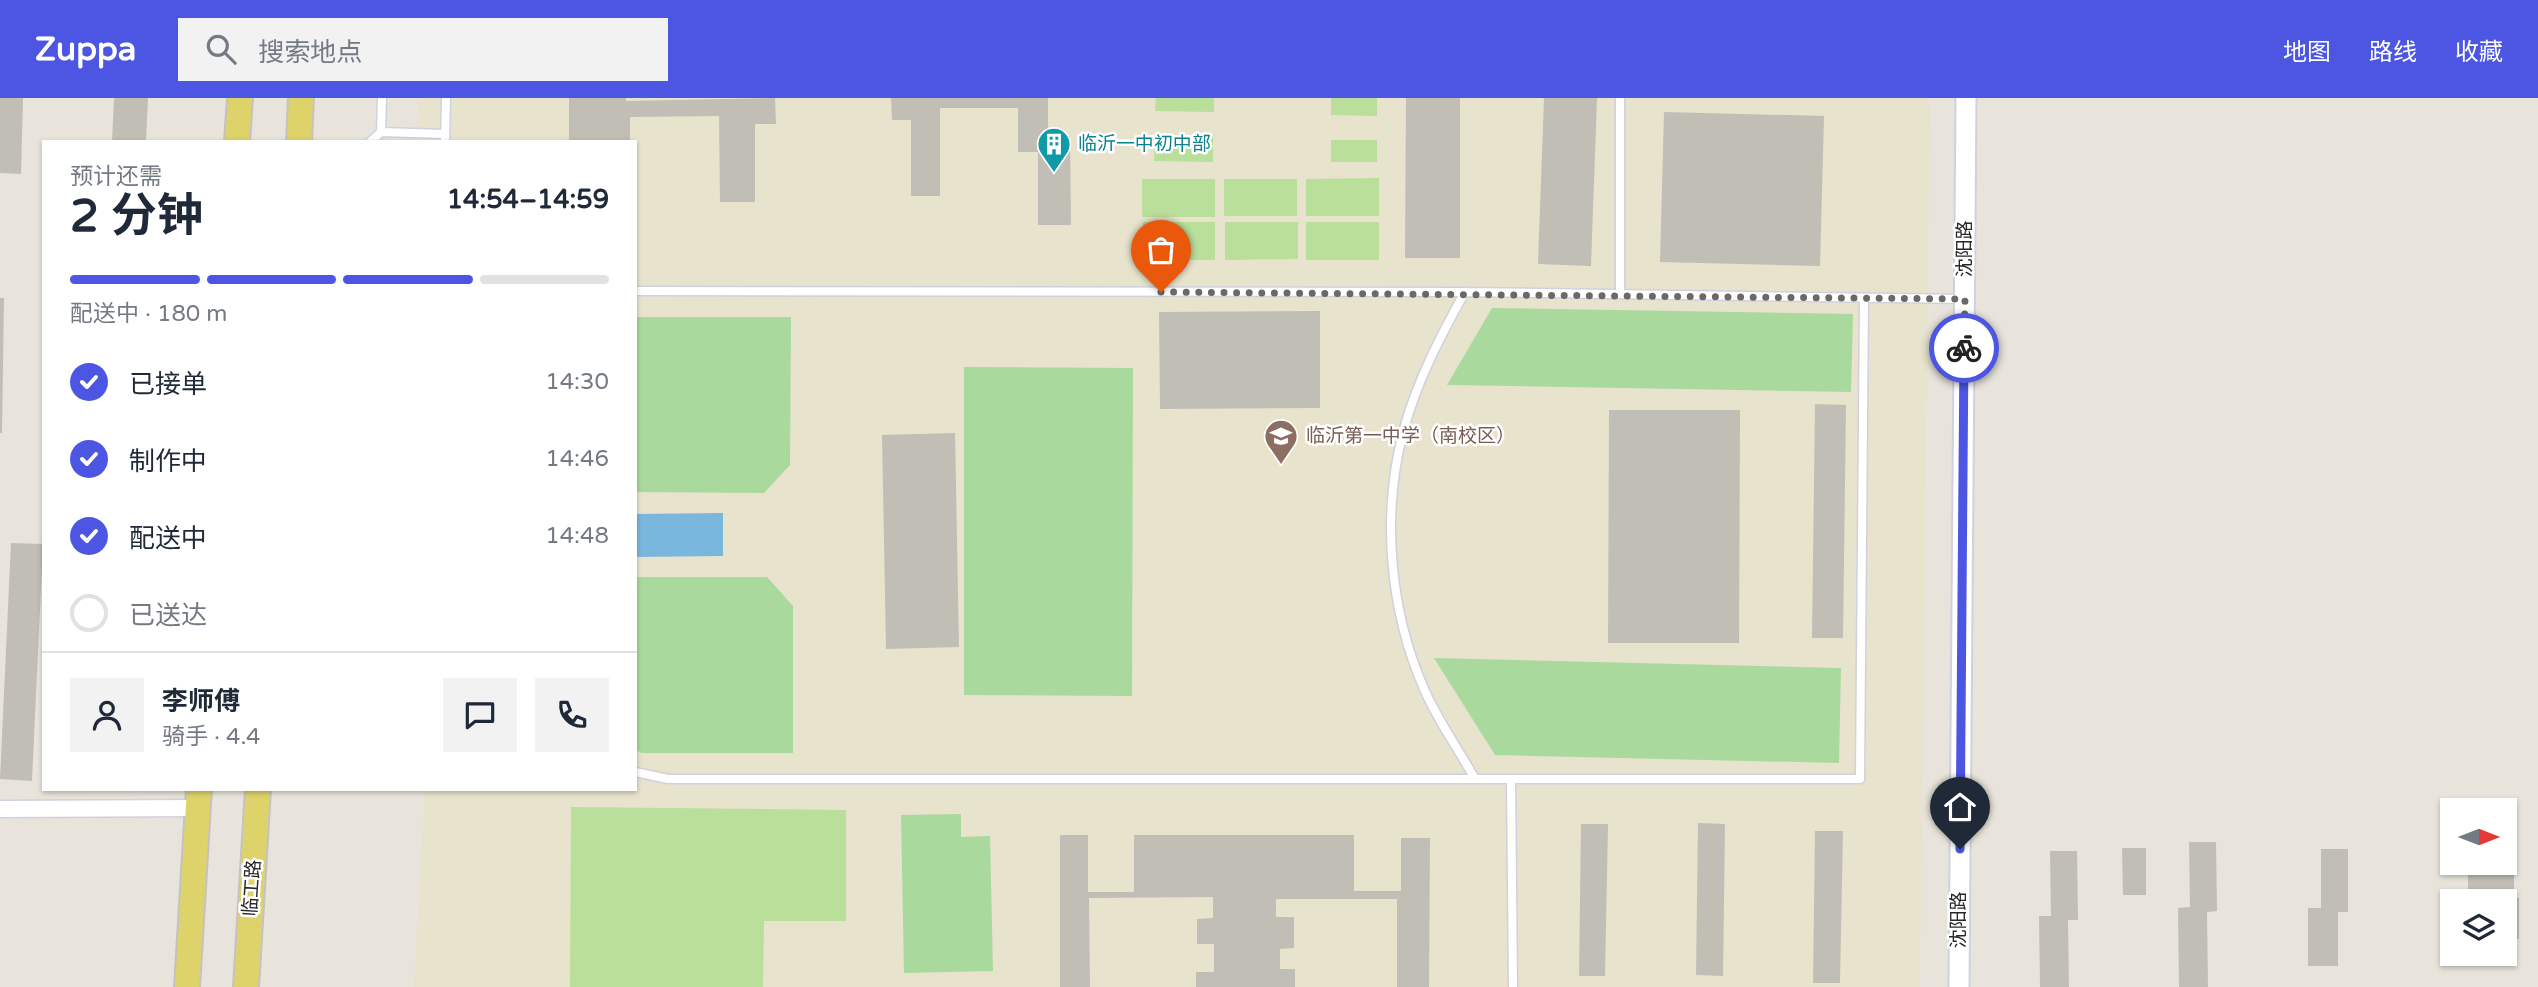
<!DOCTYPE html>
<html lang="zh">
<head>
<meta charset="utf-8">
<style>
  :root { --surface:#fff; --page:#f2f2f3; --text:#1f2937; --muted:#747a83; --line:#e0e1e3; --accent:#4d56e3 }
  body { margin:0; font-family:"Varela Round","Noto Sans SC",sans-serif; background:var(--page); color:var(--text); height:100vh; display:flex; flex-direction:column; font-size:26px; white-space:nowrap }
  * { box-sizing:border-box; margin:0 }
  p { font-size:23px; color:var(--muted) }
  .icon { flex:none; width:38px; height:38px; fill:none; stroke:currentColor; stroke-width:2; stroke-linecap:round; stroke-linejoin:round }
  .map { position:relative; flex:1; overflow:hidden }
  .side { position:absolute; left:42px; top:42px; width:595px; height:651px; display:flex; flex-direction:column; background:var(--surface); border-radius:0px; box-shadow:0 2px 5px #0004 }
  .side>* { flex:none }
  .needle { width:46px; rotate:90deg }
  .tools { position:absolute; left:2440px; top:700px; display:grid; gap:14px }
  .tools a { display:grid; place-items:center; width:77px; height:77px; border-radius:0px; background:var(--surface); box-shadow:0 2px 5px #0004; font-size:35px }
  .pin { position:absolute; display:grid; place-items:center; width:60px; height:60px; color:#fff; margin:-72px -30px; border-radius:50% 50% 50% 0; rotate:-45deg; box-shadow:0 0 7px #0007 }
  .pin .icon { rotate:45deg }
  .courier { position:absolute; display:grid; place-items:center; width:70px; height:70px; margin:-35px; border:5px solid #4d56e3; border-radius:50%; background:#fff; color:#222; box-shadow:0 2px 9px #0007 }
  .head em { font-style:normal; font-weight:700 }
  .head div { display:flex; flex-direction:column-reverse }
  .head { display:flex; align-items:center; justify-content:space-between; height:119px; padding:0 28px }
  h1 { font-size:46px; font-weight:700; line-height:52px }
  .bar { display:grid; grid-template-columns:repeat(4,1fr); gap:10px 7px; align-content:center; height:84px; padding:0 28px }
  .bar i { height:9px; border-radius:5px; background:var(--line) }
  .bar .selected { background:var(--accent) }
  .bar p { grid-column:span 4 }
  .line { display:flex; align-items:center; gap:18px; padding:0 28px; border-top:2px solid var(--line) }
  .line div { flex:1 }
  .round { display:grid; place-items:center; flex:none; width:74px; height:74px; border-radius:0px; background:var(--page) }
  ol { padding:0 28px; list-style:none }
  li { display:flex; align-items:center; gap:21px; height:77px }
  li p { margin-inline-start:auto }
  li .icon { padding:7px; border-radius:50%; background:var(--accent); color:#fff; stroke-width:4 }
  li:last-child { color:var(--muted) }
  li i { width:38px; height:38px; border:4px solid var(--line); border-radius:50% }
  header { display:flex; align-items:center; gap:42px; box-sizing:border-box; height:98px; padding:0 35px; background:var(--accent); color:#fff }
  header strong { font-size:33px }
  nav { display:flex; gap:38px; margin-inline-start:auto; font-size:24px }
  .search { width:490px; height:63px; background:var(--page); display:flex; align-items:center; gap:18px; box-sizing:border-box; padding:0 24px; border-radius:0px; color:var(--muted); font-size:26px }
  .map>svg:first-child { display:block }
  .education { fill:#e8e3cc }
  .green { fill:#aad99d }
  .pitch { fill:#b9df9a }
  .water { fill:#79b7df }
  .building { fill:#c1beb6 }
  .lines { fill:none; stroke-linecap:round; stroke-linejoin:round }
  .service-casing { stroke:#d0d1df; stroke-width:11 }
  .minor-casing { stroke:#d0d1df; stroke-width:19 }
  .tertiary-casing { stroke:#d0d1df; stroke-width:23 }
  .primary-casing { stroke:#c3c3c3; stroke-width:28 }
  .service { stroke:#fff; stroke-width:8 }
  .minor { stroke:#fff; stroke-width:16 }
  .tertiary { stroke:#fff; stroke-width:19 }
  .primary { stroke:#ded26a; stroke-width:24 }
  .done { stroke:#6b6966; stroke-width:7; stroke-dasharray:0 12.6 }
  .route { stroke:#4d56e3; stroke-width:9 }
  .labels { text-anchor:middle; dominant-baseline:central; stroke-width:5; stroke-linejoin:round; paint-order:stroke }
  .culture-label { font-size:19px; fill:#0d838f; stroke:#fff; text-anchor:start }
  .street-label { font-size:19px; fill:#272727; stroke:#fff }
  .education-label { font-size:19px; fill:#785e54; stroke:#fff; text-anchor:start }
</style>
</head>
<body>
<header>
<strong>Zuppa</strong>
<div class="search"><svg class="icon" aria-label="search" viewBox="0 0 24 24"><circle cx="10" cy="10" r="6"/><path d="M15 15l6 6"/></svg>搜索地点</div>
<nav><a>地图</a><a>路线</a><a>收藏</a></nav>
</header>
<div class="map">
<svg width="2538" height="889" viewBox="0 0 2538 889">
  <rect width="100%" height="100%" fill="#e8e4db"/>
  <path class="education" d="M418,0H1930L1920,889H414L425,691H635V44H417Z"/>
  <path class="green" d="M1492,210L1853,216L1851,294L1447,287Z
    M639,219H791L790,367L764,395L635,394V220Z
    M964,269L1133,270L1132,598L964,597Z
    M635,479H767L793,508V655H642L635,652Z
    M1434,560L1841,570L1839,665L1495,657Z
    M961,716V739L990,738L993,873L904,875L901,717Z"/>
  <path class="pitch" d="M1156,0H1214V14L1155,13Z
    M1331,0H1377V18L1331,17Z
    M1155,36L1213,38V64L1154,63Z
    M1331,42H1377V64H1331Z
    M1379,80V118H1306V81Z
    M1142,81H1215V119H1142Z
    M1224,81H1297V118H1224Z
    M1143,124H1215V162H1143Z
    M1225,124H1298V161L1225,162Z
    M1306,124H1379V162H1306Z
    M571,709L846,712V823H764L763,889H570Z"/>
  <path class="water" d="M723,415V458L635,459V416Z"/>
  <path class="building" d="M0,0H23L21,76L0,75Z
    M114,0H148L146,44H112Z
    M569,0H626V3L775,0L776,26H755V104H720L719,18L630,19V44H569Z
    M891,0H1048V38H1070L1071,127H1038V54H1018V10H940V98H911V22H892Z
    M1406,0H1460V160H1405Z
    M1544,0H1597L1591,168L1538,166Z
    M1664,14L1824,18L1820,168L1660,164Z
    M0,200H4L2,335H0Z
    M1320,213V310L1160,311L1159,214Z
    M1815,306L1846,307L1843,540H1812Z
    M1609,312H1740L1739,545H1608Z
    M955,335L959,549L886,551L882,337Z
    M11,445L43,446L32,683L0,681Z
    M1698,725L1725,726L1723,878L1696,877Z
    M1581,726H1608L1605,878H1579Z
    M1815,733H1843L1840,885H1813Z
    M1060,737H1088V794H1134V737H1354V793H1401V740H1430L1429,889H1397V801H1276V819H1294V850L1280,851V871H1295V889H1196V874H1214V846H1197V821L1213,820V799L1089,800L1090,889H1060Z
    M2189,744H2216L2217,813L2207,814L2208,889H2179L2178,810L2190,809Z
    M2122,750H2146V797H2123Z
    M2321,751H2348V814H2338V868H2308V810H2321Z
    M2050,753H2077L2078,822H2068L2069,889H2040L2039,818H2051Z
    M2468,765H2504V769H2514V800H2519V841H2504V803H2468Z"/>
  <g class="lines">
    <defs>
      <path id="service" d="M1620,0V196
        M381,34L382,0
        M370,44L381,34L445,36
        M445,44L446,0
        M635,193L1465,194L1965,201
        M1465,194C1441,237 1417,283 1404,331C1381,415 1389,513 1425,593C1438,623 1459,652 1475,681
        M635,674L668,681H1860L1864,200
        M1511,681L1513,889"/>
      <path id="minor" d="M0,711L197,710"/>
      <path id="tertiary" d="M1959,889L1966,0"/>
      <path id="primary" d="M237,44L240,0
        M299,44L301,0
        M187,889L199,691
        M246,889L258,691"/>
    </defs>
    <use href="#service" class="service-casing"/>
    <use href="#minor" class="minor-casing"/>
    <use href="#tertiary" class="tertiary-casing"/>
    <use href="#primary" class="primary-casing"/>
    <use href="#service" class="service"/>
    <use href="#minor" class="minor"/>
    <use href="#tertiary" class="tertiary"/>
    <use href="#primary" class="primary"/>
  </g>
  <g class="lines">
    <path class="done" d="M1161,194L1965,201L1964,250"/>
    <path class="route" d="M1960,751L1964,250"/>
  </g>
  <defs>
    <symbol id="building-pin" viewBox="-11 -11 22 30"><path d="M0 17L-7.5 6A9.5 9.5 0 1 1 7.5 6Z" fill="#0f9aa8" stroke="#fff"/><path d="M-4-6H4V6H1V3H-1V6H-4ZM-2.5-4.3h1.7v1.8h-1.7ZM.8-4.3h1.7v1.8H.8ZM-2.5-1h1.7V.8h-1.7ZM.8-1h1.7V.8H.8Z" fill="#fff"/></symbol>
    <symbol id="school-pin" viewBox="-11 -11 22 30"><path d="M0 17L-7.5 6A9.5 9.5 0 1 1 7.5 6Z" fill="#8d6e63" stroke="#fff"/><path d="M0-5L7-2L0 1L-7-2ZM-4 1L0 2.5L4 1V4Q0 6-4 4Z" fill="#fff"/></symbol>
  </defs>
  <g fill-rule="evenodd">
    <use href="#building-pin" x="1035" y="27" width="38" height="52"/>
    <use href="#school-pin" x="1262" y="319" width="38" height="52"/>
  </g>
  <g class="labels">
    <g class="culture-label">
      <text x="1078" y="46">临沂一中初中部</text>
    </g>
    <g class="street-label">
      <text transform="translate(1965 151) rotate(-90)">沈阳路</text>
      <text transform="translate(252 790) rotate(-86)">临工路</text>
      <text transform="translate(1959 822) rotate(-90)">沈阳路</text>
    </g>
    <g class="education-label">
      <text x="1306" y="338">临沂第一中学（南校区）</text>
    </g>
  </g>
</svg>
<div class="tools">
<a><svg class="needle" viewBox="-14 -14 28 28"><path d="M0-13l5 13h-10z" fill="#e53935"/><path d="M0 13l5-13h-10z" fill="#747a83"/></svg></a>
<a><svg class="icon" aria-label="layers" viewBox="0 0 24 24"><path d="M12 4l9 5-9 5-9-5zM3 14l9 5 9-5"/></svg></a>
</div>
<div class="pin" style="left:1161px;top:194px;background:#ea580c"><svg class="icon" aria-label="bag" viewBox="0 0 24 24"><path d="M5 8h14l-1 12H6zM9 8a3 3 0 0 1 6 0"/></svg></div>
<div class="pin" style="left:1960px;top:751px;background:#1f2937"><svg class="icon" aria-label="home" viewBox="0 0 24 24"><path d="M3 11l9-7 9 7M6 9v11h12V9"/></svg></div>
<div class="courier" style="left:1964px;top:250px"><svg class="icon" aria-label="bike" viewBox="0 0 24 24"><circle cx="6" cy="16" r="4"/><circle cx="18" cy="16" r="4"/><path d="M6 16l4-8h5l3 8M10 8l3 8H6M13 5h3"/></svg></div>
<section class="side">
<div class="head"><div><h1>2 分钟</h1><p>预计还需</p></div><em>14:54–14:59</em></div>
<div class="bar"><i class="selected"></i><i class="selected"></i><i class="selected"></i><i></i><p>配送中 · 180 m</p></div>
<ol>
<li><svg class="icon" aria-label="check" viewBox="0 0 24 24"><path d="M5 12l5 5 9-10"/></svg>已接单<p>14:30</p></li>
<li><svg class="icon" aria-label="check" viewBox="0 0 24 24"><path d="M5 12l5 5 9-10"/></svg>制作中<p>14:46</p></li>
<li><svg class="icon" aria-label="check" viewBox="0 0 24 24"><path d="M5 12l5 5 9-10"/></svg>配送中<p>14:48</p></li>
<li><i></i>已送达</li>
</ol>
<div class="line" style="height:126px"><a class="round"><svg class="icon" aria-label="person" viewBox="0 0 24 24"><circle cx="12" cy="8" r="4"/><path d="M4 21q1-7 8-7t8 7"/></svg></a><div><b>李师傅</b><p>骑手 · 4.4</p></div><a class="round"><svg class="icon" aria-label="chat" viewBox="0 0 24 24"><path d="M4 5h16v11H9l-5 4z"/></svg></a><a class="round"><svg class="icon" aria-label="phone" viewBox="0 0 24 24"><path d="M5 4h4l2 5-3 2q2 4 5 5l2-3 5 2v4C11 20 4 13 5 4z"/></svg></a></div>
</section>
</div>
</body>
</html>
